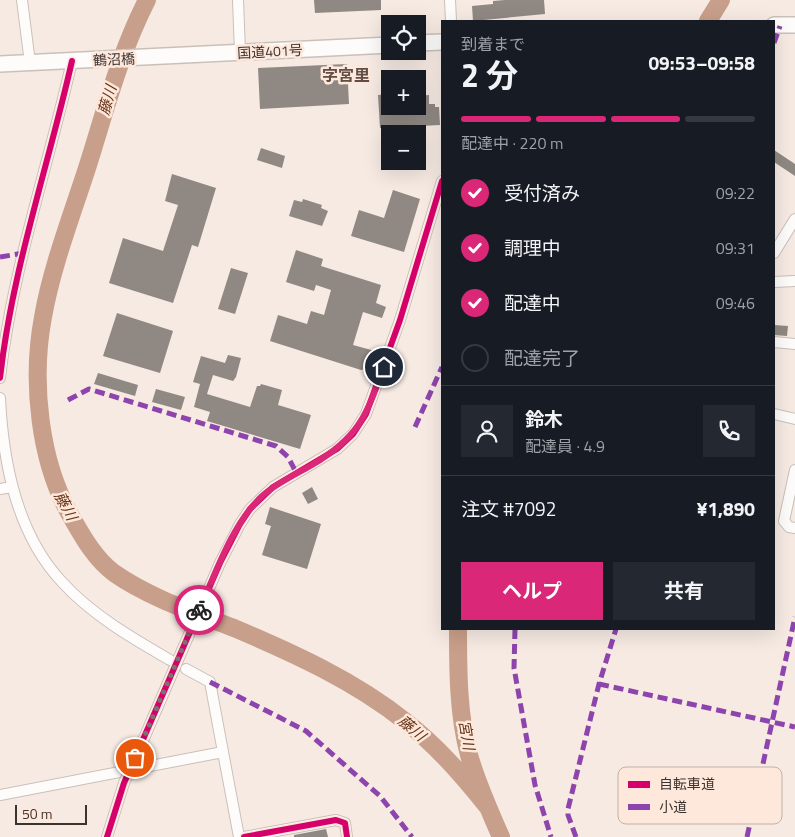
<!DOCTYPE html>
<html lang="ja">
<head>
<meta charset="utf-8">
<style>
  :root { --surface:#171b24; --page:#242831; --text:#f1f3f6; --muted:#9ea1a6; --line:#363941; --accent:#db2777 }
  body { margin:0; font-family:"Titillium Web","Noto Sans JP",sans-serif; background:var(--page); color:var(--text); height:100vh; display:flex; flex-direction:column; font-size:19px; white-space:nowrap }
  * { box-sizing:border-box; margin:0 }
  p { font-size:16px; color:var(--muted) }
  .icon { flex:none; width:28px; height:28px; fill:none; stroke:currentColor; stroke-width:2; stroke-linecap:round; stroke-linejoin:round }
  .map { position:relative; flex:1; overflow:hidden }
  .drawer { position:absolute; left:441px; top:20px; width:334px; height:610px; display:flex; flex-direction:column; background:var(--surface); border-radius:0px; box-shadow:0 5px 20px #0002 }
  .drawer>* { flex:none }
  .tools { position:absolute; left:381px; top:15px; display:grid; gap:10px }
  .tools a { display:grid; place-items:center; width:45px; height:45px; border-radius:0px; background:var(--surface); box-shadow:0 5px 20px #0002; font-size:25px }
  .scale { position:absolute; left:15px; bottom:12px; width:72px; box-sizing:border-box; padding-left:5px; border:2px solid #3c332f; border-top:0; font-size:14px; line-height:18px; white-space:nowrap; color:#3c332f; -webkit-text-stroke:4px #fee7db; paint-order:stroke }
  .pin { position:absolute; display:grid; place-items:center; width:42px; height:42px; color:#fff; margin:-21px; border:2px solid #fff; border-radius:50%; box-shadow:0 1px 5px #0007 }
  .courier { position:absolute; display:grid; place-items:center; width:50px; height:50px; margin:-25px; border:4px solid #db2777; border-radius:50%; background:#fff; color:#222; box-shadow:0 1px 6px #0007 }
  .head em { font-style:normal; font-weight:700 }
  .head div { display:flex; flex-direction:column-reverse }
  .head { display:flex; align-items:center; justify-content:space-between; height:85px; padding:0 20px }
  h1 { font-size:32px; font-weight:700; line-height:38px }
  .bar { display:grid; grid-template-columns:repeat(4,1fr); gap:8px 5px; align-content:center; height:60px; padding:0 20px }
  .bar i { height:6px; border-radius:4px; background:var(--line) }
  .bar .selected { background:var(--accent) }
  .bar p { grid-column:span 4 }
  .line { display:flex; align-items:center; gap:12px; padding:0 20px; border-top:1px solid var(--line) }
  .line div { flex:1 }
  .round { display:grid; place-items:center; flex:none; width:52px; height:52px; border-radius:0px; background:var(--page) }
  ol { padding:0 20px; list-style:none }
  li { display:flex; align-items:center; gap:15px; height:55px }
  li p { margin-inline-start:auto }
  li .icon { padding:5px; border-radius:50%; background:var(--accent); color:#fff; stroke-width:4 }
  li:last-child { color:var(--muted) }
  li i { width:28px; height:28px; border:2px solid var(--line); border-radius:50% }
  .cta { display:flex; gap:10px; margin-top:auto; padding:10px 20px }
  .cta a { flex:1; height:58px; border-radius:0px; background:var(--accent); color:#fff; font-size:20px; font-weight:700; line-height:58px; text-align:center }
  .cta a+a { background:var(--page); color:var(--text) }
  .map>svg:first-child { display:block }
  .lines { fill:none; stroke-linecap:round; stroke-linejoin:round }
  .river { stroke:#c89f8a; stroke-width:18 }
  .building { fill:#908883 }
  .minor-casing { stroke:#c9c0ba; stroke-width:12 }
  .highway-casing { stroke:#c9c0ba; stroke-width:18 }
  .minor { stroke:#fefcfb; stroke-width:10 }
  .highway { stroke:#fefcfb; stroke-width:15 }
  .minor-bridge-casing { stroke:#c9c0ba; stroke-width:12; stroke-linecap:butt }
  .minor-bridge { stroke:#fefcfb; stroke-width:10 }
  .quiet { stroke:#8e44ad; stroke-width:5; stroke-dasharray:10 5; stroke-linecap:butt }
  .cycleway-casing { stroke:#fee7db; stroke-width:9 }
  .cycleway { stroke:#d6006c; stroke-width:6 }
  .done { stroke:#7d736e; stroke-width:5; stroke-dasharray:0 9 }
  .route { stroke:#db2777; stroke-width:6 }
  .labels { text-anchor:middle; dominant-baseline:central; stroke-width:5; stroke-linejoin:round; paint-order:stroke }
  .street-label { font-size:14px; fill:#3c332f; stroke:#fee7db }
  .water-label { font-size:15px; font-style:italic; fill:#653214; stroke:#fee7db }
  .quarter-label { font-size:16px; font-weight:bold; fill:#614e45; stroke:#fee7db }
  .key { fill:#fee7db; stroke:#c4b1a7; stroke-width:1 }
  .key-label { font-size:14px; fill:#3c332f }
</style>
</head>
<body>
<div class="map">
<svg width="795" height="837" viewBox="0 0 795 837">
  <rect width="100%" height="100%" fill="#f6eae3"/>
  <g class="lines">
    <path class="river" d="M147,0C120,53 106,108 88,165C72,215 52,266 43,317C31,381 39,462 72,518C83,537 95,559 114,573C150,598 193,612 234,628C293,653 355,681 406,722C437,746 462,775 487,806
      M708,21L721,0
      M458,629C458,669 458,715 469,755C477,783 489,810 501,837"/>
  </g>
  <path class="building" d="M314,0H381V10L315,13Z
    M505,0H544L545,14L473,21L472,6L493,4V1Z
    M347,64L349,104L260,109L258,68Z
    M390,94V106H418V96L429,95V104H435V107H439L440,125L380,128L378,95Z
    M261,148L285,156L282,168L257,160Z
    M774,150L795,164V176L774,162Z
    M172,174L216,188L198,247L192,245L173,303L109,283L123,238L163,251L178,205L165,201Z
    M393,190L420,199L404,252L351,236L359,210L384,218Z
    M303,199L322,205L321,208L328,211L322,226L289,216L294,200L302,202Z
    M296,250L323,259L321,266L381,285L376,303L386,307L382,318L363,312L353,345L375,351L369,368L361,370L270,341L278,315L307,324L311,311L324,315L331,290L316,285L314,291L286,282Z
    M231,268L248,273L235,314L218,309Z
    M117,313L173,331L160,373L103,356Z
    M774,325L788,326L787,336L774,335Z
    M228,355L241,358L236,377L233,381L213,375L207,394L250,407L257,386H260L261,384L282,390L278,405L311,415L300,449L207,421L210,412L194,407L200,384L193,382L201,356L225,363Z
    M98,373L138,385L135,396L94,384Z
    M156,389L185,397L181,410L152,402Z
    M312,487L318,499L308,504L302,493Z
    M270,507L321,524L307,569L262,555L271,526L265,524Z
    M326,829L328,837H294V835Z"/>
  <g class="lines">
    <defs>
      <path id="minor" d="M22,0L30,63
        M238,0L240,52
        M450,0L451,21
        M774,253L795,219
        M774,282L795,281
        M774,342L795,344
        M0,378C12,270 48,167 72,61
        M0,398C3,462 16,533 62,582C92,615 132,638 170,660
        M774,414L795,419
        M795,470L784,521L789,527L795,528
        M0,489L12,487
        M223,752L239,837
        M135,759L220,563L240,524L250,509L273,487L337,449L353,434L366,414L400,320L442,181
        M0,795L223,752L210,682L186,669
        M107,837L124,783
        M244,837L336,820L345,823L347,837"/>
      <path id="highway" d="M774,25H795
        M418,43L442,42
        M0,64L390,45"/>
    </defs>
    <use href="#minor" class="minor-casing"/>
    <use href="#highway" class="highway-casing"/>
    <use href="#minor" class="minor"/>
    <use href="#highway" class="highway"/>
    <defs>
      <path id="minor-bridge" d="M124,783L135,759"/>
    </defs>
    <use href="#minor-bridge" class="minor-bridge-casing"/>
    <use href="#minor-bridge" class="minor-bridge"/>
    <path class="quiet" d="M774,43L780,26
      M0,257L24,253
      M68,400L89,389L276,446L288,457L297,474
      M415,427L442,367
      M515,629L514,668L535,785L551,837
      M210,682L306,731L380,796L412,837
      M599,684L795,727
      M576,837L568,815V809L599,684L616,629
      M747,837L795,617"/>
    <defs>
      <path id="cycleway" d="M0,378C12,270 48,167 72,61
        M107,837L124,783L220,563L240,524L250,509L273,487L337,449L353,434L366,414L400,320L442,181
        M244,837L336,820L345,823L347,837"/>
    </defs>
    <use href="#cycleway" class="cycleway-casing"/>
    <use href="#cycleway" class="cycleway"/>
  </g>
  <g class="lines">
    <path class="done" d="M135,758L199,610"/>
    <path class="route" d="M199,610C216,573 231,526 261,497C276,483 295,475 312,465C359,437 366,416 384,367"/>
  </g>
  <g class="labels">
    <g class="street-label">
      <text transform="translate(270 51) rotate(-3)">国道401号</text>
      <text transform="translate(114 59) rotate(-3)">鶴沼橋</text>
    </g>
    <g class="water-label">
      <text transform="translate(107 100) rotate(-74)">藤川</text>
      <text transform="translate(66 506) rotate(62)">藤川</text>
      <text transform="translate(412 728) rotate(40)">藤川</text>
      <text transform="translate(467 735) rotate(80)">宮川</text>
    </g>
    <g class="quarter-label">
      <text x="346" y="75">字宮里</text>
    </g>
  </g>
  <rect x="618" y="767" width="164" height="57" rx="8" class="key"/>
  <rect x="628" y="781" width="22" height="7" fill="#d6006c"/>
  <rect x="628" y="804" width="22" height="6" fill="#8e44ad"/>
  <g class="key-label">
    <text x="659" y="789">自転車道</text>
    <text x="659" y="812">小道</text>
  </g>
</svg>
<div class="tools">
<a><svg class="icon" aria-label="locate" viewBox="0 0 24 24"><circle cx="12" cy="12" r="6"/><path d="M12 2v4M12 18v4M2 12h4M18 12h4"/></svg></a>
<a>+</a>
<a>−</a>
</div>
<div class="scale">50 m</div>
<div class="pin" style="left:135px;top:758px;background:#ea580c"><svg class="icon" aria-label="bag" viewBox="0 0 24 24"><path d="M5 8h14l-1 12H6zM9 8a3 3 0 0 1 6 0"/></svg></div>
<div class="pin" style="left:384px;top:367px;background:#1f2937"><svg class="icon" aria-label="home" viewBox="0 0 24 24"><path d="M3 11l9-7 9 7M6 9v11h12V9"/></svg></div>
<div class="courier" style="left:199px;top:610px"><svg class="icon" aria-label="bike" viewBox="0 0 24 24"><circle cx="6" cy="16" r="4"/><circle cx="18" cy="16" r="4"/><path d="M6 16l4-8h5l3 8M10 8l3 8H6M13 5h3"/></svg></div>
<section class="drawer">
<div class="head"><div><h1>2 分</h1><p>到着まで</p></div><em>09:53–09:58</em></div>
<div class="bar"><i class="selected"></i><i class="selected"></i><i class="selected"></i><i></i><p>配達中 · 220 m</p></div>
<ol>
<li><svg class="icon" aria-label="check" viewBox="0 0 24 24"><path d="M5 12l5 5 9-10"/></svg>受付済み<p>09:22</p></li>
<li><svg class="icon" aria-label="check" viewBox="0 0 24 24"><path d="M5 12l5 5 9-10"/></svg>調理中<p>09:31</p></li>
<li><svg class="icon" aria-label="check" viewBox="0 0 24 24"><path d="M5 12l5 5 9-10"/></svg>配達中<p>09:46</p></li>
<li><i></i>配達完了</li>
</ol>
<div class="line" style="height:90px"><a class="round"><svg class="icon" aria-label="person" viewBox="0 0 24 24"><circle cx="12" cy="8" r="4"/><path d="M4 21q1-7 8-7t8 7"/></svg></a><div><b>鈴木</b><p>配達員 · 4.9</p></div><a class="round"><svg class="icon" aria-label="phone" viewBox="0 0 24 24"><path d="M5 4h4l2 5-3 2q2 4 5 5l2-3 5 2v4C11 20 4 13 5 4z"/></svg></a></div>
<div class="line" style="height:65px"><div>注文 #7092</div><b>¥1,890</b></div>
<div class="cta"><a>ヘルプ</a><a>共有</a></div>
</section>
</div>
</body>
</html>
